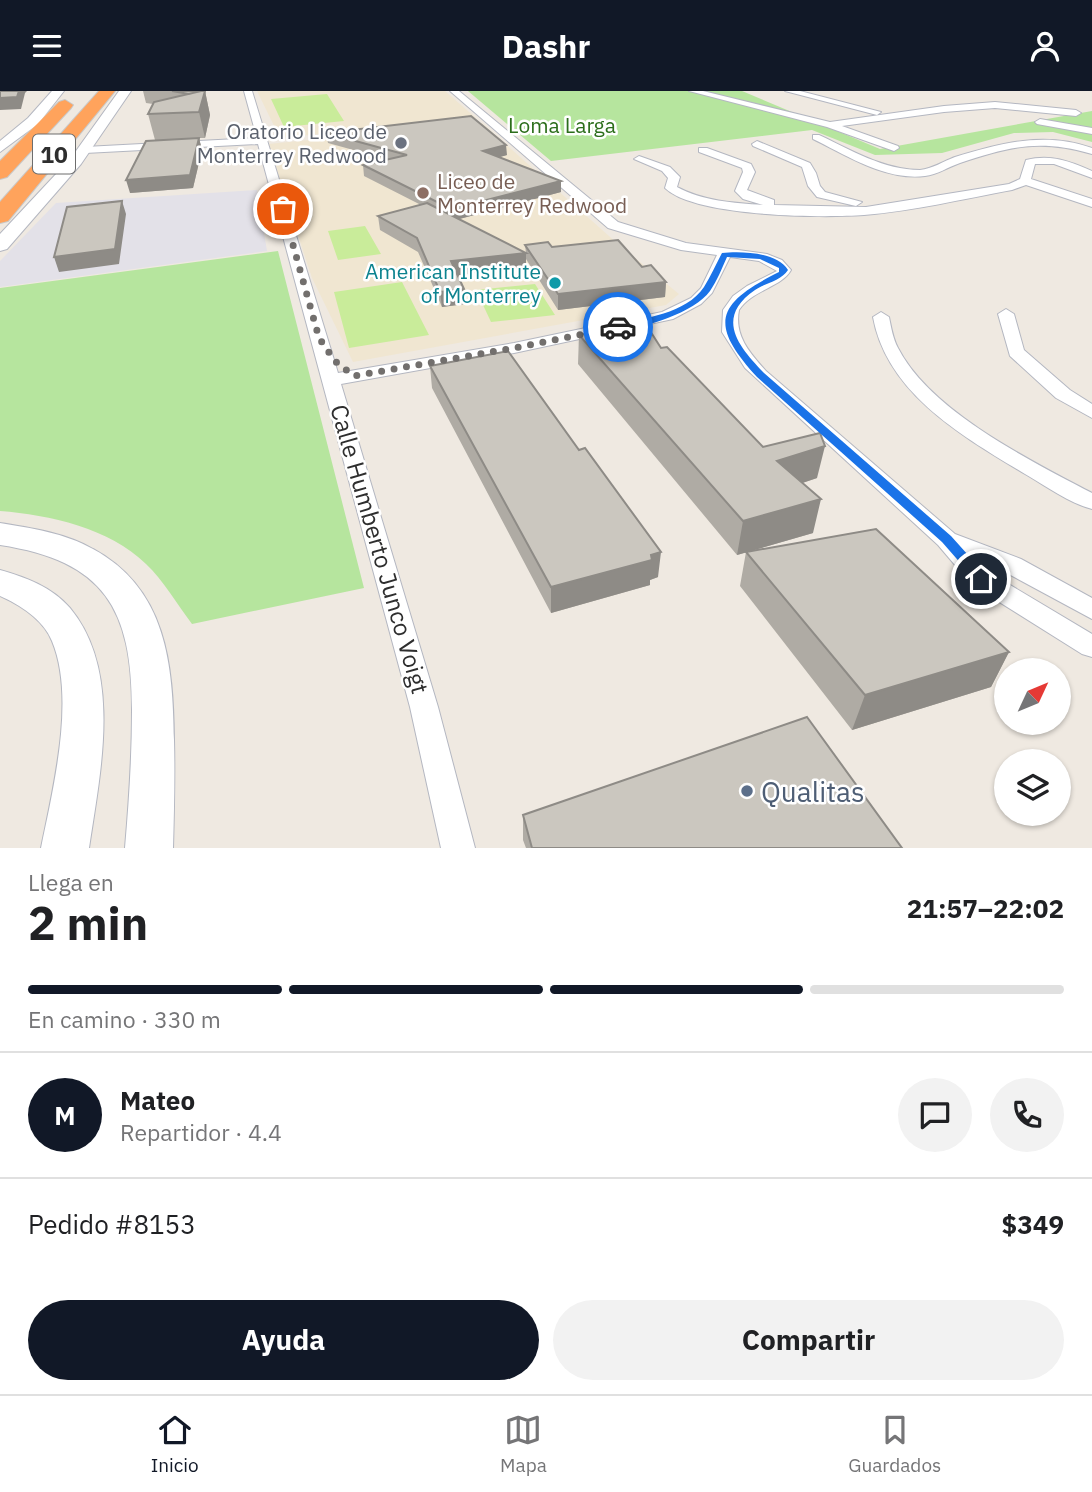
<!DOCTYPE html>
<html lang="es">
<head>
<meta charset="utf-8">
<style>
  :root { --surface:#fff; --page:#f2f2f2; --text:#202124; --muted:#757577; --line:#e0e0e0; --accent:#111827 }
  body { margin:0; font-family:"IBM Plex Sans",sans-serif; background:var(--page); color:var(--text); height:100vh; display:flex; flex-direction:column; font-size:26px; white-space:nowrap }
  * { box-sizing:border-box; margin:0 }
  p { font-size:23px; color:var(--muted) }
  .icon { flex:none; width:38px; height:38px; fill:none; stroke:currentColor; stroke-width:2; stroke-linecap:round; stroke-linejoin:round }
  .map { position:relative; height:757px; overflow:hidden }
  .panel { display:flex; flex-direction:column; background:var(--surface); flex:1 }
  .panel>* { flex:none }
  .needle { width:46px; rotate:46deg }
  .fabs { position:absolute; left:994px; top:567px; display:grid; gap:14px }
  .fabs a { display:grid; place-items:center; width:77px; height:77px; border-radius:50%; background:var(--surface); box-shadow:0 2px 5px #0004; font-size:35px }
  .pin { position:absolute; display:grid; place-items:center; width:60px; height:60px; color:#fff; margin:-30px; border:4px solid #fff; border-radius:50%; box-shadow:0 2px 7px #0007 }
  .courier { position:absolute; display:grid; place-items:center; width:70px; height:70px; margin:-35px; border:5px solid #1a73e8; border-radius:50%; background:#fff; color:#222; box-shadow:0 2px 9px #0007 }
  .overview em { font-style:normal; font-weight:700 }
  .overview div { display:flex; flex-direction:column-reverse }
  .overview { display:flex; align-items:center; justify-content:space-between; height:119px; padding:0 28px }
  h1 { font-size:46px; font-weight:700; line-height:52px }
  .bar { display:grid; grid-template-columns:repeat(4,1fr); gap:10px 7px; align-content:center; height:84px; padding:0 28px }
  .bar i { height:9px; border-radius:5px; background:var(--line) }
  .bar .active { background:var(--accent) }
  .bar p { grid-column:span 4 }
  .line { display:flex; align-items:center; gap:18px; padding:0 28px; border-top:2px solid var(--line) }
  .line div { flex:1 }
  .round { display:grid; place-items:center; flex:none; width:74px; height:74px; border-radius:37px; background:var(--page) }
  .action { display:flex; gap:14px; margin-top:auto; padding:14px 28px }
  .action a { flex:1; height:80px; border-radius:42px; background:var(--accent); color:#fff; font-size:28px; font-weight:700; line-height:80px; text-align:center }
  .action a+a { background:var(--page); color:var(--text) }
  header { display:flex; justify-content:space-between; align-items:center; height:91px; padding:0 28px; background:var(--accent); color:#fff; font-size:32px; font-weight:700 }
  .tabs { display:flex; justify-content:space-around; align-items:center; height:98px; border-top:2px solid var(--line); background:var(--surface); font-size:19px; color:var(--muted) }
  .tabs a { display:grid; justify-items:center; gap:4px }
  .tabs .active { color:var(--accent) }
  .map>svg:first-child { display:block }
  .industrial { fill:#e3e1e8 }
  .education { fill:#f0e6d1 }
  .green { fill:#b6e59e }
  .pitch { fill:#c9ec9a }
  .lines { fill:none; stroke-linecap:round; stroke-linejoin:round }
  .street-casing { stroke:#b4b7c1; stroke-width:2 }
  .secondary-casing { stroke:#b4b7c1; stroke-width:2 }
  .highway-casing { stroke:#c9c9c9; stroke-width:2 }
  .street { fill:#fff; fill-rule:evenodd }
  .secondary { fill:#fff; fill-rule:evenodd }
  .highway { fill:#ffa35c; fill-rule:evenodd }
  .wall { fill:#afaba4 }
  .shaded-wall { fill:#8e8b86 }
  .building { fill:#cbc7bf; stroke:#8e8b86; stroke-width:2 }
  .route { fill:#1a73e8 }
  .done { stroke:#726f6d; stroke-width:7; stroke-dasharray:0 12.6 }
  .worship-dot { fill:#6b7280; stroke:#fff; stroke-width:2.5 }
  .education-dot { fill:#8d6e63; stroke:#fff; stroke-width:2.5 }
  .culture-dot { fill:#0f9aa8; stroke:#fff; stroke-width:2.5 }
  .service-dot { fill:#5c6f8a; stroke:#fff; stroke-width:2.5 }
  .labels { text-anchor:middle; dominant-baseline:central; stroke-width:5; stroke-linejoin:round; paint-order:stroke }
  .far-park-label { font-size:21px; fill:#2c6e1b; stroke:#fff }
  .far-worship-label { font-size:21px; fill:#5b616d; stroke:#fff; text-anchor:end }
  .far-education-label { font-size:21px; fill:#785e54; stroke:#fff; text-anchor:start }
  .far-culture-label { font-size:21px; fill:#0d838f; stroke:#fff; text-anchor:end }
  .shield { fill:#fff; stroke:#6d6d6d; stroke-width:2 }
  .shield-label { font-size:23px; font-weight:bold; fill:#2e2e2e }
  .street-label { font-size:24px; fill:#2e2e2e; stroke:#fff }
  .near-service-label { font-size:28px; fill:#4e5e75; stroke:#fff; text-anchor:start }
</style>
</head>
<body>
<header><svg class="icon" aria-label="menu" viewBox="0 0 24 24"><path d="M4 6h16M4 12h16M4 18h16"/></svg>Dashr<svg class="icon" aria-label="person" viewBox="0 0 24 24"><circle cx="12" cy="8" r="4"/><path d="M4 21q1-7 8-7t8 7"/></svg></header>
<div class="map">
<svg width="1092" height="757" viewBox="0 0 1092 757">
  <rect width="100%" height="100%" fill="#efe9e1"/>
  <path class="industrial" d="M257,99L267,160L0,196V170L56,112Z"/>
  <path class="education" d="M257,0H445L476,27L280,47Z
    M482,32L618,153L679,203L666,214L353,271L312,187L268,53Z"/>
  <path class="green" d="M468,0H742L880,58L1092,20V51L1053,41L1014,42L942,62L875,64L812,39L551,70Z
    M278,160L364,497L192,533C177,513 163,489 146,473C109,437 50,424 0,420V197Z"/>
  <path class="pitch" d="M327,3L344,30L284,36L271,8Z
    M365,135L381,163L338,169L328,140Z
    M402,191L429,244L349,257L334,201Z
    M535,193L555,224L491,231L476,199Z"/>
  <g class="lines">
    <defs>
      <path id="street" d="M244,0H252L338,282L514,252L662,221L691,207L701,197L717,164L681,159L608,137L450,0H459L618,131L686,152L767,163L782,169L791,179C782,196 752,199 739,219C734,245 750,262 766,280L955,443L1021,468L1092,507V528L1003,480L979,470L990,482L1092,543V566L1082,563L972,494L938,454L745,277L722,241L723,219L733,205L747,195L777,180L759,170L730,166L712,202L701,213L673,228L514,262L341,293L438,616L475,757H441L410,616L258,53L85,62L80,59L85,56L257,47Z
        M689,0H703L830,31L944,15L995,11L1076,19L1081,22L1076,25L995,17L944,21L842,35L898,55L899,57L894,60L827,36Z
        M785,0H800L881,21L877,24Z
        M1040,28L1092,37V43L1037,33L1035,31Z
        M813,44H819C851,59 884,79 920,79C932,78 944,70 955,66C1001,52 1045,40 1092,57V63C1040,48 1011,55 960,72C948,76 937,84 925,85C885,90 846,64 813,48Z
        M757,50L810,72L816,82L820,95L825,101L862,111L856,115L817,106L808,95L802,76L753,55L752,53Z
        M699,57H707L751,73L755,81L747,99L774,109V114L866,116L1009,93L1020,88L1026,69C1051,63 1069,70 1092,80V87L1054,73H1035L1031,88L1092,108V116L1026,94L1012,99C963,108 913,120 864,124C822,127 695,126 665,97L668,87L662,80L634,68L639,65L670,76L680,86L677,96C703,110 733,112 763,114L743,108L735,100L743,81L742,77L699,61Z
        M1006,218L1014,223L1024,259L1070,299L1092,313V327L1056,307L1010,265L998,223Z
        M881,221L889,226C891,236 893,248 898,257C930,320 1031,370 1092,402V418C1069,412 1046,395 1025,383C964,346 887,303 873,226Z"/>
      <path id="secondary" d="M52,0H64L38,33L0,61V50L28,27Z
        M119,0H131L81,73L7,158L0,160V143L71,67Z
        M0,432C31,437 65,442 93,458C167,498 173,574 174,649C175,685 174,721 173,757H125C129,711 132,665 132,619C132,518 105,470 0,454Z
        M0,479C25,486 52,496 70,517C123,581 100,682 89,757H41C53,698 76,607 52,550C43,528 20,514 0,505Z"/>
      <path id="highway" d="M99,0H115L8,130L0,132V111Z
        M65,9L73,14L71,17L7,86L0,88V70L59,11Z"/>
    </defs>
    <use href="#street" class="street-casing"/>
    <use href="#secondary" class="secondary-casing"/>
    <use href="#highway" class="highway-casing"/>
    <use href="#street" class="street"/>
    <use href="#secondary" class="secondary"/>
    <use href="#highway" class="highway"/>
  </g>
  <path class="wall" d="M143,0H205L210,24L205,47H199L202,59L193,97L130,102L155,49L148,23L153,13L146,12Z
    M326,42L507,64L499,66L561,101L459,128L526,162L525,154L552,156L642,176L666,191L665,206L558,219L526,168V176L458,184L464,198L465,213L442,216L418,161L380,139L378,125L421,114L364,85L363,74L386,68L328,52Z
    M579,244L661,257L763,356L817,387L802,392L813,442L737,464L578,273Z
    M430,275L658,486L650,489V494L551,522L432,297Z
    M746,461L1009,561L991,596L852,639L740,495Z
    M523,724L902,757H526L523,749Z"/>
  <path class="shaded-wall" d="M19,0H27L25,2L21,18L0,19V7Z
    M194,0H205L210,24L205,47L199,21L203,7L197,22L192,4Z
    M199,47L202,59L193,97L130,102L126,89Z
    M506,54L507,64L483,71V60Z
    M561,90V101L452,130L451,118Z
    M122,110L126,123L119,173L59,181L54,166Z
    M526,162V176L452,185L451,170Z
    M666,191L665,206L558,219V203Z
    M464,198L465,213L442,216L440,201Z
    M825,355L817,387L770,403L777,370Z
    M821,408L813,442L737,464L743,430Z
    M661,461L658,486L650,489V494L551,522V496Z
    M1009,561L991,596L852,639L865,604Z"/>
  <path class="building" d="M0,0H19L17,6L0,7Z
    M172,0H194L193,2L189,3Z
    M201,0H205L199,21L148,23L154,11Z
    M471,25L506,54L483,60L561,90L451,118L363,74L407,64L326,42Z
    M199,47L190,84L126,89L146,50Z
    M122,110L115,158L54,166L67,116Z
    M427,112L526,162L451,170L464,198L440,201L417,147L378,125Z
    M618,149L642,176L651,174L666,191L558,203L525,154L548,151L552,156Z
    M645,232L661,257L667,256L763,356L820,342L825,355L777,370L821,408L743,430L579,244Z
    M508,260L579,359L585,357L661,461L651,464L652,469L551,496L430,275Z
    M876,438L1009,561L865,604L746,461Z
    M807,626L902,757H532L523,724Z"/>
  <path class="route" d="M722,162C741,160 777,161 788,179C781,190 765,192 755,199C714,227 739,256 764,282L951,445L986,484V491H977L942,451L757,286C709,233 715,213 779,181V177L760,168L727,166C722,177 717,190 710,200C694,222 641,239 615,238V234C644,227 686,223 704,196C711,185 716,173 722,162Z"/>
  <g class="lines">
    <path class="done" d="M283,118L319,247L335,270L354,285L514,257L618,236"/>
  </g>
  <circle class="worship-dot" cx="401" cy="52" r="7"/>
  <circle class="education-dot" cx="423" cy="102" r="7"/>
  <circle class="culture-dot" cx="555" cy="192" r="7"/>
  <circle class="service-dot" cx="747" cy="700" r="7"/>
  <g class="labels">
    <g class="far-park-label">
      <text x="562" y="34">Loma Larga</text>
    </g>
    <g class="far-worship-label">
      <text x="387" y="40">Oratorio Liceo de<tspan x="387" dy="24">Monterrey Redwood</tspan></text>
    </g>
    <g class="far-education-label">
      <text x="437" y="90">Liceo de<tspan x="437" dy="24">Monterrey Redwood</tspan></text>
    </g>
    <g class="far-culture-label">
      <text x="541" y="180">American Institute<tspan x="541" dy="24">of Monterrey</tspan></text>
    </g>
    <rect class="shield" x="33" y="43.5" width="42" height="39" rx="5"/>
    <g class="shield-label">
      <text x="54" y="63">10</text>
    </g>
    <g class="street-label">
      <text transform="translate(380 458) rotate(74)">Calle Humberto Junco Voigt</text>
    </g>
    <g class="near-service-label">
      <text x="761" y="700">Qualitas</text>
    </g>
  </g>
</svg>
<div class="fabs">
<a><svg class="needle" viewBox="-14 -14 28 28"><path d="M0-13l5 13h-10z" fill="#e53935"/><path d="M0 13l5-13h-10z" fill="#757577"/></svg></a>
<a><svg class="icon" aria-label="layers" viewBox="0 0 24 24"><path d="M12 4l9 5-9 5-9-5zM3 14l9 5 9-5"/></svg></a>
</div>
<div class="pin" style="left:283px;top:118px;background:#ea580c"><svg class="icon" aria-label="bag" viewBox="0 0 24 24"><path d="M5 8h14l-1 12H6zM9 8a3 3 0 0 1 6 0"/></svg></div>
<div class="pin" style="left:981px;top:488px;background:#1f2937"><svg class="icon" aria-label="home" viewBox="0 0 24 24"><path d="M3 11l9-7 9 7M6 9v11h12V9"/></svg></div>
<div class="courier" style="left:618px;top:236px"><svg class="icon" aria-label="car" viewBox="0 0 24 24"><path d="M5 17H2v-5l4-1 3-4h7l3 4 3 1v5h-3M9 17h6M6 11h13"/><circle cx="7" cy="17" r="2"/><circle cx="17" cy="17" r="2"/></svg></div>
</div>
<section class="panel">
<div class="overview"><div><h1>2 min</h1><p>Llega en</p></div><em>21:57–22:02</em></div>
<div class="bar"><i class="active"></i><i class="active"></i><i class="active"></i><i></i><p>En camino · 330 m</p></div>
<div class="line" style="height:126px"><b class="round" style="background:var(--accent);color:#fff">M</b><div><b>Mateo</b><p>Repartidor · 4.4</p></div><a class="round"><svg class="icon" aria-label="chat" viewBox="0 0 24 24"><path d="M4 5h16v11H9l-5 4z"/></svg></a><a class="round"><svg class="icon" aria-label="phone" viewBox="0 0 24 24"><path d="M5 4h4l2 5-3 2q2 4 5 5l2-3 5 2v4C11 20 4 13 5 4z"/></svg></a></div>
<div class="line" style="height:91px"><div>Pedido #8153</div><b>$349</b></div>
<div class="action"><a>Ayuda</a><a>Compartir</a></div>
</section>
<nav class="tabs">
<a class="active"><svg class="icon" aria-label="home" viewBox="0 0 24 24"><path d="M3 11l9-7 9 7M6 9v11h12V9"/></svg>Inicio</a>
<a><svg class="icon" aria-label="map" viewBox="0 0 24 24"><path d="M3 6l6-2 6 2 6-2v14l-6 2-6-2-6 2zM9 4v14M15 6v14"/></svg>Mapa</a>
<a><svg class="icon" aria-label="saved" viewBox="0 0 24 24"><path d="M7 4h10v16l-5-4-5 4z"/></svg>Guardados</a>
</nav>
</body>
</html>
